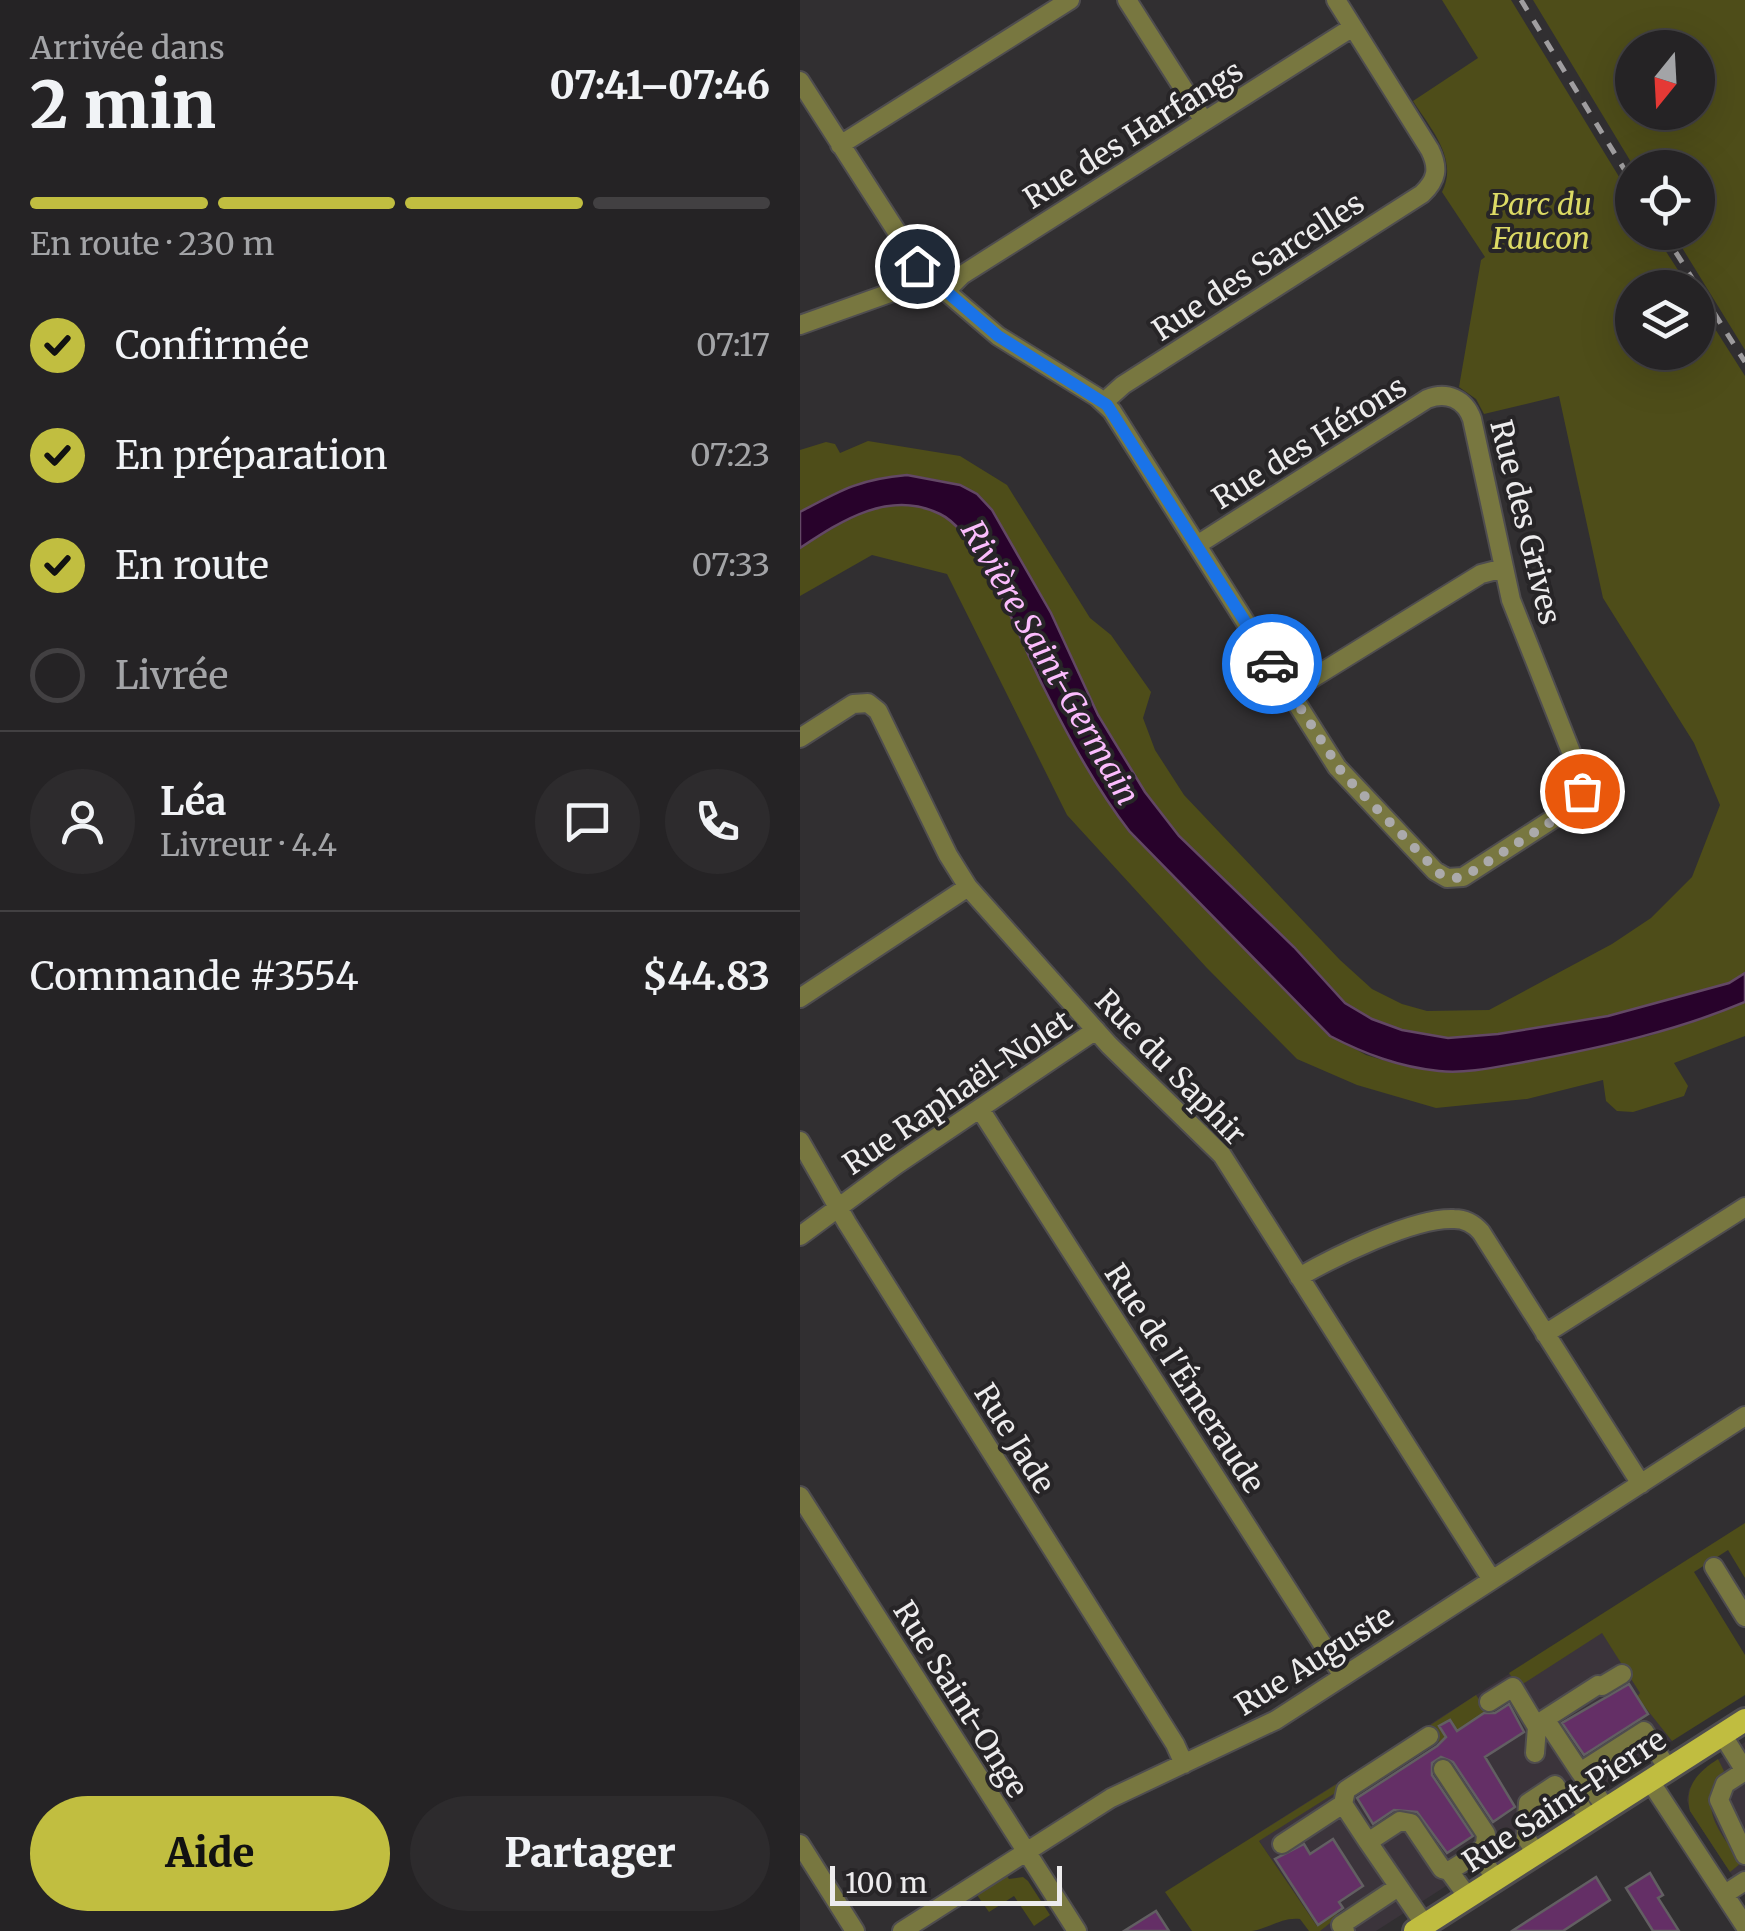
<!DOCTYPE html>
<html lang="fr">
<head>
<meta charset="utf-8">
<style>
  :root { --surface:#252325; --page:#2d2b2d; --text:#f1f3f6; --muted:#a3a4a7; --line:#424042; --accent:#c1be40 }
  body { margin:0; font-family:Merriweather,serif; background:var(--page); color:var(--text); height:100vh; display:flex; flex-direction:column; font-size:38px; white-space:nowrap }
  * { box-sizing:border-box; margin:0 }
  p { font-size:32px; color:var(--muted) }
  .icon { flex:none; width:55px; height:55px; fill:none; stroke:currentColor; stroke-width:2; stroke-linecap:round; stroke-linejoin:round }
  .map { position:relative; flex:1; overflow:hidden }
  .panel { display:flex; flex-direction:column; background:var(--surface); width:800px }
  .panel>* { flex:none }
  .needle { width:65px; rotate:198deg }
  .controls { position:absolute; left:815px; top:30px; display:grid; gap:20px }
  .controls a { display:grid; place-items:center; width:100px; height:100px; border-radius:50%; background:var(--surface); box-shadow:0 10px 40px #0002,0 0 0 2px var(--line); font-size:50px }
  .scale { position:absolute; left:30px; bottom:25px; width:232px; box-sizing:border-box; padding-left:10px; border:5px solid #edeced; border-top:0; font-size:28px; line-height:35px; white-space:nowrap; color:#edeced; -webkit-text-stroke:8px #272527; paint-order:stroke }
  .pin { position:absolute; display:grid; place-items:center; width:85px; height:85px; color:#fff; margin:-42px; border:5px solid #fff; border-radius:50%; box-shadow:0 2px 10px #0007 }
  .courier { position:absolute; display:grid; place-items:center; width:100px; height:100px; margin:-50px; border:8px solid #1a73e8; border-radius:50%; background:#fff; color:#222; box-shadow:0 2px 12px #0007 }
  .head em { font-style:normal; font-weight:800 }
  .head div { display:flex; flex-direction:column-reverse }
  .head { display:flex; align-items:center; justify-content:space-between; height:170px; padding:0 30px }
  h1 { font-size:65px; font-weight:800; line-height:75px }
  .bar { display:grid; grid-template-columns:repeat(4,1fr); gap:15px 10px; align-content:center; height:120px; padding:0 30px }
  .bar i { height:12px; border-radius:8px; background:var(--line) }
  .bar .active { background:var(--accent) }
  .bar p { grid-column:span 4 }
  .line { display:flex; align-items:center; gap:25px; padding:0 30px; border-top:2px solid var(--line) }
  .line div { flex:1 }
  .round { display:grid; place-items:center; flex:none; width:105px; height:105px; border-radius:52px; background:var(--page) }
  ol { padding:0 30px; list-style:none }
  li { display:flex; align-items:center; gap:30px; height:110px }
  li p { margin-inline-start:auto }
  li .icon { padding:10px; border-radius:50%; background:var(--accent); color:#111; stroke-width:4 }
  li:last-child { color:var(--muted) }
  li i { width:55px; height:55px; border:5px solid var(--line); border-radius:50% }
  .button { display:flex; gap:20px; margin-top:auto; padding:20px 30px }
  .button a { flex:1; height:115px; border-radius:60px; background:var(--accent); color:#111; font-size:40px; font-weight:800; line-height:115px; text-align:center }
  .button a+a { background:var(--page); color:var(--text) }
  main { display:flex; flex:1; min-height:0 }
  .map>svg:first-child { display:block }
  .built { fill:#3b343b }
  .green { fill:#4e4d19; fill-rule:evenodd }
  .water { fill:#28022b; stroke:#634865; stroke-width:2.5 }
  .building { fill:#642f66; stroke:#625f62; stroke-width:2.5 }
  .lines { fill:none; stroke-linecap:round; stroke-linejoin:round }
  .minor-casing { stroke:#4f4d4f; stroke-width:22 }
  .major-casing { stroke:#4f4d4f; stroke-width:28 }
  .minor { stroke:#787740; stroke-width:18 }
  .major { stroke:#c0bd40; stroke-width:22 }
  .rail { stroke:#a09ea0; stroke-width:5; stroke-dasharray:12 12; stroke-linecap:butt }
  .done { stroke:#abaaab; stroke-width:10; stroke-dasharray:0 18 }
  .route { stroke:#1a73e8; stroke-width:12 }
  .labels { text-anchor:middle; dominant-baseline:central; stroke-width:8; stroke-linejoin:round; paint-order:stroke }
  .street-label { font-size:30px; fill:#edeced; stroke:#272527 }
  .park-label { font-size:30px; font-style:italic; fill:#dcda65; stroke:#272527 }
  .water-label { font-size:32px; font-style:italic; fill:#fbbcfd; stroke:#272527 }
</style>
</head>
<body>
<main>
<section class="panel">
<div class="head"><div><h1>2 min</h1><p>Arrivée dans</p></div><em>07:41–07:46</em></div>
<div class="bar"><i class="active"></i><i class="active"></i><i class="active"></i><i></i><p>En route · 230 m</p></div>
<ol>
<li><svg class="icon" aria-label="check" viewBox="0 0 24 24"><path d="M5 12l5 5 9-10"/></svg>Confirmée<p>07:17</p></li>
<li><svg class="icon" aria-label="check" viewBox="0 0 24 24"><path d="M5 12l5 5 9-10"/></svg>En préparation<p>07:23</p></li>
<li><svg class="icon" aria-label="check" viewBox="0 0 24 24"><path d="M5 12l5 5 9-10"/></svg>En route<p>07:33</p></li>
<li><i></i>Livrée</li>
</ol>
<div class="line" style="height:180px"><a class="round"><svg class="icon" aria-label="person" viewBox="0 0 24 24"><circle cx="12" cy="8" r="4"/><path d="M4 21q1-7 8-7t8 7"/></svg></a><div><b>Léa</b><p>Livreur · 4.4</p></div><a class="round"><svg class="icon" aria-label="chat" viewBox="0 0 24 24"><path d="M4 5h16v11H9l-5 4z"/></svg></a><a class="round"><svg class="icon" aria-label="phone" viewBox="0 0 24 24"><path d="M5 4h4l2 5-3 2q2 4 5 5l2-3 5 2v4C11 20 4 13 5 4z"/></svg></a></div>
<div class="line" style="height:130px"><div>Commande #3554</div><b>$44.83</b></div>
<div class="button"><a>Aide</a><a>Partager</a></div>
</section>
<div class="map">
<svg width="945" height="1931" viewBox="0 0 945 1931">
  <rect width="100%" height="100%" fill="#312f31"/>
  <path class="built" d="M794,1620L872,1741L576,1931H520L455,1835Z
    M945,1742V1895L890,1811L887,1800L889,1789L904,1769Z"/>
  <path class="green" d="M642,0H711L832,198V232L854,233L889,287L832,288V352H898V302L945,376V973L930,983L808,1016L698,1034L648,1038L602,1030L572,1019L545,1003L494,946L379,836L345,792L298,715L251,613L160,485C89,466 63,478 0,512V450L26,442L35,444L40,453L68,441L160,456L207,485L290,618L311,635L351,692L343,718L355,750L384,795L540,960L572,989L602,1004L627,1011L689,1010L812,944L851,918L892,877L920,805L894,743L803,598L759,396L684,414L676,399L659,387L681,260L685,257L642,192C659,159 630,128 613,101L678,58Z
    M733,0H945V350L873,233L898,232V168L834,167ZM832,48H898V112H832Z
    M90,505C110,506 132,506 149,519C189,551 219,640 243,686C268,736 296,788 330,832L530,1035L566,1055L593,1063L640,1071H673L849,1036L945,1002V1036L874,1063L888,1086L884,1096L833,1112L817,1111L806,1101L803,1080L727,1099L636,1108L557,1085L497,1059L406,967L267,815L147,574L72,555L0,596V548L64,510Z
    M945,1523V1578L928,1550L894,1572L945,1655V1695L872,1741L837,1697L840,1693L802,1633L718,1687L709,1673Z
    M676,1695L687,1711L639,1742L629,1726Z
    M918,1759L924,1771C895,1807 920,1831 941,1863L930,1872L890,1811C884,1786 898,1772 918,1759Z
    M540,1782L535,1793L459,1841L517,1926L537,1913L539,1916L520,1931H509L500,1919C482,1917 470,1928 452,1931C433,1931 411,1931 392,1931L365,1892Z
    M207,1876L209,1879L223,1877L228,1881L250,1915L234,1926L214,1896L189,1912L177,1895Z"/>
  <path class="water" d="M107,475L160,485L177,494L192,510L251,613L298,715L345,792L379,836L494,947L545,1003L572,1019L602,1030L648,1038L698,1034L808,1016L929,983L945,973V1002C876,1031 804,1047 730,1061C700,1066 669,1074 639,1071C599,1067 565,1054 530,1036L330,832C296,788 269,738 244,688C222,646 182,534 140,514C89,489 41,521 0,548V512C41,490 60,479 107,475Z"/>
  <path class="building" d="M829,1684L848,1714L784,1755L762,1723Z
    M709,1704L724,1732L685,1757L715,1807L693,1822L653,1762L641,1757L632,1763V1775L673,1836L647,1853L617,1812L594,1810L573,1824L557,1798L637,1746L646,1737L639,1726L650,1720L657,1731L684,1713H695Z
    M533,1839L563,1886L539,1902L543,1908L518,1925L475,1859L504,1844L510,1854Z
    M850,1873L863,1895L858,1898L879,1931H853L826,1888Z
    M796,1877L810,1900L763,1931H712Z
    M356,1911L369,1931H324Z"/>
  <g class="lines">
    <defs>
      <path id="minor" d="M327,0L404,121
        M0,81L122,271L198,336L297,397L312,411L537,767L635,871L647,878L663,877L776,804L782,791L781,777L711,600L672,419C665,399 647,391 627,399L397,545
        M40,145L270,0
        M146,291L162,275L553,27
        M0,325L118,283L128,276
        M304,402L323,385L622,194C637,180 639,168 630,150L536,0
        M490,692L681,574L704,568
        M0,738L53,704L68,703L78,711L148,855L168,887L309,1045L422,1155L692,1580
        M0,998L168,887
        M180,1109L543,1676
        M0,1141L47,1223L375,1744L384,1764
        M0,1236L96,1165L296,1030
        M499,1277C534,1257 614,1217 654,1219C666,1219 674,1224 681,1232L841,1484
        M745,1334L945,1207
        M0,1496L277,1931
        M914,1567L945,1617
        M689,1702L713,1687L737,1727L735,1753
        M922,1734L945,1771L925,1784L919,1800L945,1855
        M643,1769L686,1834L685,1845L678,1853
        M780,1772L745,1719L798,1685L802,1686L822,1674
        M850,1781L945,1926
        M543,1804L546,1790L629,1736
        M806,1808L780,1772L844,1731L868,1769
        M0,1844L55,1931
        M482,1844L543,1804L568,1842
        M736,1853L726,1838L728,1803L755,1785L762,1795L776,1799L789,1819
        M925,1894L945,1881
        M668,1897L649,1871L678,1853L696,1879
        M625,1925L568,1842L600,1821L611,1823L642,1869L649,1871
        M102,1931L311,1798L476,1720L945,1416
        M545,1931L541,1925L598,1887"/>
      <path id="major" d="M615,1931L945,1720"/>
    </defs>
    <use href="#minor" class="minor-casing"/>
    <use href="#major" class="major-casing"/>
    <use href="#minor" class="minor"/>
    <use href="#major" class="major"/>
    <path class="rail" d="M721,0L832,182
      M863,232L945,362"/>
  </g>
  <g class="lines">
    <path class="done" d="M472,664L543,774L642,876L658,878L670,873L765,813L776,804L782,791"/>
    <path class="route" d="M117,266L198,336L307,405L472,664"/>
  </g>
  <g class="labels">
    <g class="street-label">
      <text transform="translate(333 134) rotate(-32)">Rue des Harfangs</text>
      <text transform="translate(458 266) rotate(-33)">Rue des Sarcelles</text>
      <text transform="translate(509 442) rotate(-32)">Rue des Hérons</text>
      <text transform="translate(726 522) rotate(76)">Rue des Grives</text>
      <text transform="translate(371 1067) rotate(46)">Rue du Saphir</text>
      <text transform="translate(157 1092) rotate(-34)">Rue Raphaël-Nolet</text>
      <text transform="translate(385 1378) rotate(57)">Rue de l'Émeraude</text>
      <text transform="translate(215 1438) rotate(58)">Rue Jade</text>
      <text transform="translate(514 1660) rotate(-32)">Rue Auguste</text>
      <text transform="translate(161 1699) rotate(58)">Rue Saint-Onge</text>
      <text transform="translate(764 1800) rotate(-33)">Rue Saint-Pierre</text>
    </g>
    <g class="park-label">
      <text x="741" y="204">Parc du<tspan x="741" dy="34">Faucon</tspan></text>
    </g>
    <g class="water-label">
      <text transform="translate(250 663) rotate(60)">Rivière Saint-Germain</text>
    </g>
  </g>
</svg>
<div class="controls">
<a><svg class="needle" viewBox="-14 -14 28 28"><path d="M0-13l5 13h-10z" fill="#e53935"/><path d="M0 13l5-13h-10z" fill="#a3a4a7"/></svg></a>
<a><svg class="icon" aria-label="locate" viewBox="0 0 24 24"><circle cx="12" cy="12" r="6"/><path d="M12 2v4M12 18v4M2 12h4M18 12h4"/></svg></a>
<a><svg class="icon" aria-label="layers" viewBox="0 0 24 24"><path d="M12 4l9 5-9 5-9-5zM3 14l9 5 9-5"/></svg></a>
</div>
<div class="scale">100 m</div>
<div class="pin" style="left:782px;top:791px;background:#ea580c"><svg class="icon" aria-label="bag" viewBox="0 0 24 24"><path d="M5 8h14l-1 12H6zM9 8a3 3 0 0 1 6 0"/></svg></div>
<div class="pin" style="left:117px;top:266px;background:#1f2937"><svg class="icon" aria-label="home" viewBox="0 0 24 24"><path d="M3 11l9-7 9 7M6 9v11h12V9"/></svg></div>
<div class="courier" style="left:472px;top:664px"><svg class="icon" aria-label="car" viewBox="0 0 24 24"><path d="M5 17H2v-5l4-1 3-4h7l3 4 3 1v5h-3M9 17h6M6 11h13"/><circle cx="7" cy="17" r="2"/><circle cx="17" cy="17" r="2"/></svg></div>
</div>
</main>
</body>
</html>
